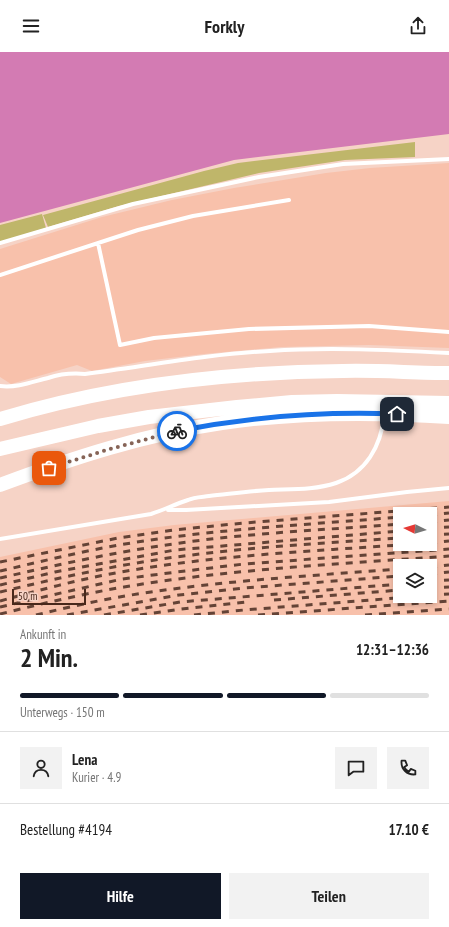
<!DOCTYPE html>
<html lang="de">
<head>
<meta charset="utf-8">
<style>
  :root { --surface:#fff; --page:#f2f2f2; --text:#222; --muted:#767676; --line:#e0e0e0; --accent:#111827 }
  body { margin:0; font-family:"PT Sans Narrow",sans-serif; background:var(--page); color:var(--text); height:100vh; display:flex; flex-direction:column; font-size:15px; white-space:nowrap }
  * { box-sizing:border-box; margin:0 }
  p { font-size:13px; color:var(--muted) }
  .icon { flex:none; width:22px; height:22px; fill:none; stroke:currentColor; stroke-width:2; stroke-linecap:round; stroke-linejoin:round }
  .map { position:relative; height:563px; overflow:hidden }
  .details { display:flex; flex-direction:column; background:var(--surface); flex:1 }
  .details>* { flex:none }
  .needle { width:26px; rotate:275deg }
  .buttons { position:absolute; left:393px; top:455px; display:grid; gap:8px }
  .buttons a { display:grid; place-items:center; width:44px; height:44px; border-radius:0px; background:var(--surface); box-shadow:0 2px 6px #0003; font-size:20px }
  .scale { position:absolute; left:12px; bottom:10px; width:74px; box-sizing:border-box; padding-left:4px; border:2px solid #49281b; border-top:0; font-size:11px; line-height:14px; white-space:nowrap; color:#49281b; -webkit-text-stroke:3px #f6d3c6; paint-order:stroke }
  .pin { position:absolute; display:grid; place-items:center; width:34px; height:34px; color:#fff; margin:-17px; border-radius:8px; box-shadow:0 2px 6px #0006 }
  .courier { position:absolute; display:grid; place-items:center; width:40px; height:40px; margin:-20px; border:3px solid #1a73e8; border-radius:50%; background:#fff; color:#222; box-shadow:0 1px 5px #0007 }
  .head em { font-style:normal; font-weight:700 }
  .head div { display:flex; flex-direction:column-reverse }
  .head { display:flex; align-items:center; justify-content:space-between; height:68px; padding:0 20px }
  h1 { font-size:26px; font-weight:700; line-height:30px }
  .bar { display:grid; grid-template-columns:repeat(4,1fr); gap:6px 4px; align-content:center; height:48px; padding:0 20px }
  .bar i { height:5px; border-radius:3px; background:var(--line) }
  .bar .on { background:var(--accent) }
  .bar p { grid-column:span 4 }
  .line { display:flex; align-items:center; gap:10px; padding:0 20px; border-top:1px solid var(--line) }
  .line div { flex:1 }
  .round { display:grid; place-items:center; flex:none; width:42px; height:42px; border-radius:0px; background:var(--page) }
  .primary-button { display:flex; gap:8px; margin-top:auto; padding:8px 20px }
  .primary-button a { flex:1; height:46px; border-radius:0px; background:var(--accent); color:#fff; font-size:16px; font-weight:700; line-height:46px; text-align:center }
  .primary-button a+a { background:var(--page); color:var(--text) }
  header { display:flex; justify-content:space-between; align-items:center; height:52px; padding:0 20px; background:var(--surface); font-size:18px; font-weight:700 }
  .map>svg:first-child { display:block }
  .built { fill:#f8c1ab; fill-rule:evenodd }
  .green { fill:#bfb66a }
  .water { fill:#d37bb3 }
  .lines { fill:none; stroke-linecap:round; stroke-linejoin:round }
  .lane { stroke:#fff; stroke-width:4 }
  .highway { stroke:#fff; stroke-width:14 }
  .rail { stroke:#644336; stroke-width:3; stroke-dasharray:7 7; stroke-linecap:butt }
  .done { stroke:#866457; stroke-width:4; stroke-dasharray:0 7.2 }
  .route { stroke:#1a73e8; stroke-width:5 }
</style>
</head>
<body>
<header><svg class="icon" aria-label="menu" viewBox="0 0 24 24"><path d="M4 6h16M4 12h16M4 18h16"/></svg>Forkly<svg class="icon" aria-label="share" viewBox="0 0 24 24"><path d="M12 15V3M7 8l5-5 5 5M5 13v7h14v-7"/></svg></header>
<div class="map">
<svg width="449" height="563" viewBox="0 0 449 563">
  <rect width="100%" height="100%" fill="#f6d3c6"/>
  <path class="built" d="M449,111V296L369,293L281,295L204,302L145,309L92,319L77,313L11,332L0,325V197L102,165L172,148L234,136L326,121L370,116Z
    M449,449V563H0V505L119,480L174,473ZM400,462H430V492H400ZM400,514H430V544H400Z"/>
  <path class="green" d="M415,90V105L345,108L259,121L119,154L48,175L43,163L204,119L238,111Z
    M42,162L46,176L0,190V173Z"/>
  <path class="water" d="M0,0H449V82L234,108L0,171Z"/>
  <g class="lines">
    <path class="lane" d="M0,191L133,152L259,125L343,112L449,107
      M98,191L120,293L154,286L249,277L369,274L449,280
      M0,223L138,178L193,164L289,148
      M0,334C17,336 32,330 48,326C60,322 73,321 85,322C147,314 208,302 270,299C329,295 389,298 449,301
      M168,458H186L329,450L407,440L449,436
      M0,487L151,462C164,458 175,452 188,448C194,445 202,445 209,444C229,442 249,439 269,438C291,437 315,438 336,431C366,421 381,394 384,364"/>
    <path class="highway" d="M0,367C109,334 229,320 343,319C378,318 414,321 449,321
      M0,397L98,374L149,365L237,355L292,350L337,349L449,351
      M0,433C72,406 146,382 222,371C297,360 373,360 449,365"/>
    <path class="rail" d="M430,463L449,461
      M430,470L449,468
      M430,476L449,475
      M430,483L449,482
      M430,491L449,489
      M0,510L118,486L173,478L244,471L449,455
      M430,515L449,513
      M0,519C39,510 79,500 119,493C212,477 306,473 400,465
      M430,522L449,520
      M0,526C57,513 115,500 173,492C248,481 324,478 400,472
      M430,529L449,528
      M0,533L55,520L175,498L400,479
      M430,536L449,535
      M0,540C58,526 116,513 176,505C250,495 325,491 400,486
      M430,543L449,542
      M274,548L400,538
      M0,549C40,538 80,527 121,520C217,503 316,499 414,492
      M0,555L122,527L177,520L244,512L449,497
      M0,562C41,552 82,542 124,535C231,517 341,512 449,504
      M36,563C65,556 95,549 125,544C216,529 308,524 400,517
      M67,563L179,543L244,536L400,524
      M104,563L180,550L400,532
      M140,563L181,557L246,550
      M194,563L244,558L422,544
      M258,563L449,549
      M365,563L449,557"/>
  </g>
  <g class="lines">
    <path class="done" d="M49,416L110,397L177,379"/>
    <path class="route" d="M177,379C249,365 323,359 397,362"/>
  </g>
</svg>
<div class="buttons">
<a><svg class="needle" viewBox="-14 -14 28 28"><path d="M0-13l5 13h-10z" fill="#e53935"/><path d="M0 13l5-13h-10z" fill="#767676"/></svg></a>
<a><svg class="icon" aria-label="layers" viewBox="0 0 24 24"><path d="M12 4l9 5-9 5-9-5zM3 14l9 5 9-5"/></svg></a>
</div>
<div class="scale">50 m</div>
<div class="pin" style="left:49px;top:416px;background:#ea580c"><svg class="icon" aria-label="bag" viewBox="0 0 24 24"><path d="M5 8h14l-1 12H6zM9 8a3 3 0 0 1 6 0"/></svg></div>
<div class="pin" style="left:397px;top:362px;background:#1f2937"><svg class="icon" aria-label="home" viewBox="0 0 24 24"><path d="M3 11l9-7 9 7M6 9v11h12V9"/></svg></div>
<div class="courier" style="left:177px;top:379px"><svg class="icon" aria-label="bike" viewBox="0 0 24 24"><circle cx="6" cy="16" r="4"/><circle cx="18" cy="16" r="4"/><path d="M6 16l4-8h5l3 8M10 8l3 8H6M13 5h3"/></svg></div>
</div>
<section class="details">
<div class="head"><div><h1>2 Min.</h1><p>Ankunft in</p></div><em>12:31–12:36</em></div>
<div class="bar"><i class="on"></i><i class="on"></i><i class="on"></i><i></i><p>Unterwegs · 150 m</p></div>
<div class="line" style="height:72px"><a class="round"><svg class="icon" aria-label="person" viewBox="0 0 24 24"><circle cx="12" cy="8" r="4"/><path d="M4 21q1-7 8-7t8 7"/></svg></a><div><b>Lena</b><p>Kurier · 4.9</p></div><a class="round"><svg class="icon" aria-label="chat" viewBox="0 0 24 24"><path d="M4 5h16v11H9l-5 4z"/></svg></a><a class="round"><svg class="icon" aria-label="phone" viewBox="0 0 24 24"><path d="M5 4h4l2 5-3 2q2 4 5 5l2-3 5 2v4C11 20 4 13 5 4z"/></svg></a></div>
<div class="line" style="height:52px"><div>Bestellung #4194</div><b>17.10 €</b></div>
<div class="primary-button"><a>Hilfe</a><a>Teilen</a></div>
</section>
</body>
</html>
